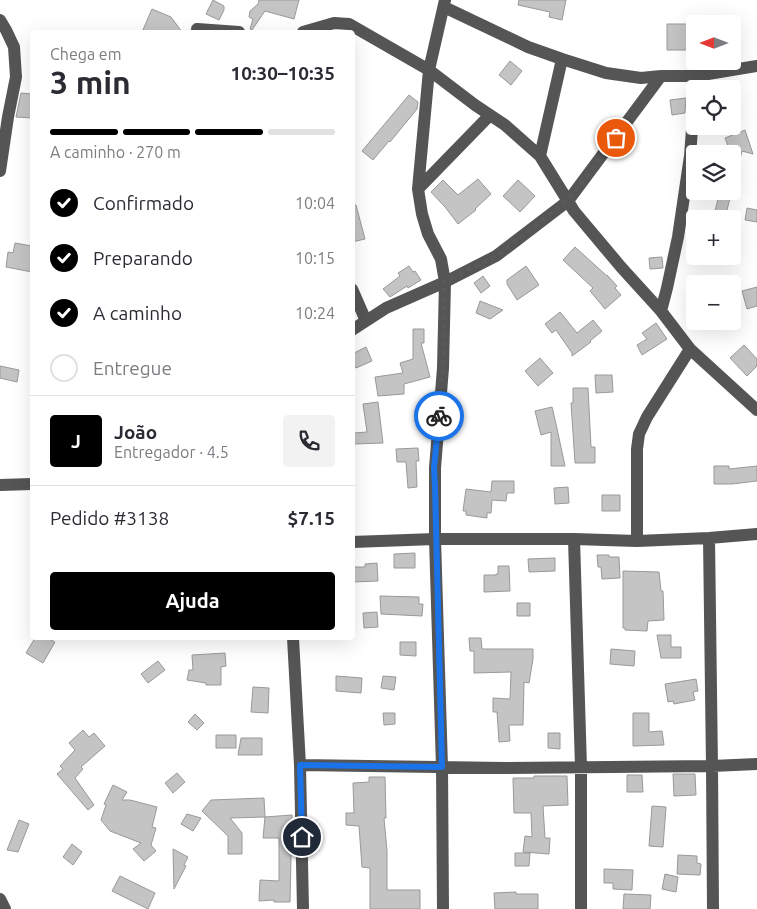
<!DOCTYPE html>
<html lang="pt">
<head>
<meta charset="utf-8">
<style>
  :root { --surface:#fff; --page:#f2f2f3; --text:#2b2b33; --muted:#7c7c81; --line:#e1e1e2; --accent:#000 }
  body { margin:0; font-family:Ubuntu,sans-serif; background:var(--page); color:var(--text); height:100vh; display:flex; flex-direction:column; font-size:19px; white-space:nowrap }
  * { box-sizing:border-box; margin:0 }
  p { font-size:16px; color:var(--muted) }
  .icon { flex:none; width:28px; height:28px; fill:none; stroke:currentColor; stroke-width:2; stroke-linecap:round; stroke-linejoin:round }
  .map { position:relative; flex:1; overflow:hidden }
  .sheet { position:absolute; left:30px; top:30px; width:325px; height:610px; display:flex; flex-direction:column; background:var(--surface); border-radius:5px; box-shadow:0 5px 20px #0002 }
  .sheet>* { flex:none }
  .needle { width:32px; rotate:270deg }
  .tools { position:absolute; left:686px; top:15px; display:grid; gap:10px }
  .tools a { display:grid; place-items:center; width:55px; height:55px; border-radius:5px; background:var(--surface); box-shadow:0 5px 20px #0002; font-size:25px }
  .pin { position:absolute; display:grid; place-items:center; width:42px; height:42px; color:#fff; margin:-21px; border:2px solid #fff; border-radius:50%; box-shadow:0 1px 5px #0007 }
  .courier { position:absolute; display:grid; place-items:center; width:50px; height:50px; margin:-25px; border:4px solid #1a73e8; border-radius:50%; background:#fff; color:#222; box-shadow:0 1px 6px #0007 }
  .summary em { font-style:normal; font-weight:600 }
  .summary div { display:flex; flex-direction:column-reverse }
  .summary { display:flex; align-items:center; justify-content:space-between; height:85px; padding:0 20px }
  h1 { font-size:32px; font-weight:600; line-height:38px }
  .bar { display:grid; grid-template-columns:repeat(4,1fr); gap:8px 5px; align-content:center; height:60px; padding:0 20px }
  .bar i { height:6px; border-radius:4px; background:var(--line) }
  .bar .on { background:var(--accent) }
  .bar p { grid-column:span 4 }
  .line { display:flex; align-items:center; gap:12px; padding:0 20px; border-top:1px solid var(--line) }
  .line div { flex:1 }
  .round { display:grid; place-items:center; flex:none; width:52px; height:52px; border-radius:5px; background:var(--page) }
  ol { padding:0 20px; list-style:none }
  li { display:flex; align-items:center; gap:15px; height:55px }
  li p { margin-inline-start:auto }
  li .icon { padding:5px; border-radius:50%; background:var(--accent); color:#fff; stroke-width:4 }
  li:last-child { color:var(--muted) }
  li i { width:28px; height:28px; border:2px solid var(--line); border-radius:50% }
  .button { display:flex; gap:10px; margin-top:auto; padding:10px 20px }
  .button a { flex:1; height:58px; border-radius:5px; background:var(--accent); color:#fff; font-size:20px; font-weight:600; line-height:58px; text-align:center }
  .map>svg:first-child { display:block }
  .building { fill:#c4c4c4; stroke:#999 }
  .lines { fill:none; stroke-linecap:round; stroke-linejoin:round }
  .minor { stroke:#555; stroke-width:12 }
  .done { stroke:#595959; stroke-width:5; stroke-dasharray:0 9 }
  .route { stroke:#1a73e8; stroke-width:6 }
</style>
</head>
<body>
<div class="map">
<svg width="757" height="909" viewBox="0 0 757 909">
  <rect width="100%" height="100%" fill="#fff"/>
  <path class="building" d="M213,0L224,6V10L219,20L206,14Z
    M259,0H299L294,19L265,11L252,30L250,29L253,19L249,17L250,11L258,4Z
    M519,0H566L562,20L549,17L550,12L518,5Z
    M152,9L171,17L182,32H142Z
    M667,24H695L694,50H667Z
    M510,61L522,71L511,85L499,75Z
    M21,93L32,94V118L16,117Z
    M409,95L418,102L417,109L390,142L389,141L373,160L362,151Z
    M686,98L685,113L672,115L670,100Z
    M745,130L753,154L742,151L737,171L732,159V154H731L725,138Z
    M478,179L491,194L475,209L476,210L458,224L445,207L431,192L443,180L458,195Z
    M518,180L535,196L520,212L503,196Z
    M719,195L730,198L726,214L715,211Z
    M352,205H356L365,239L352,242Z
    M747,208L757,210V222L745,220Z
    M15,243L32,246V272L6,267L8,252L13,253Z
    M575,247L607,276V275L617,286L615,288L621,295L605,309L590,291L593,288L563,260Z
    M662,257L663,268L650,269L649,258Z
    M409,266L413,272L415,271L421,280L408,288L407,286L390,297L383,289L400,276L398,273Z
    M526,266L539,285L517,300L507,284V280Z
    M483,276L490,286L481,293L474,283Z
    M757,287V306L747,309L742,291Z
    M480,301L503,310L490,319L476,313Z
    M560,312L577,333L593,320L602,331L590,341L591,342L572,356V353L556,330L552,333L545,324Z
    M656,323L667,339L642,355L637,345L647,339L642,333Z
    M413,329H424V343H421L430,377L404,384V394L378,396L375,377L403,373L400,363L413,359Z
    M744,345L757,359V366L747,376L730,358Z
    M366,347L372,361L356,368L352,361V354Z
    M540,358L553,373L538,386L525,371Z
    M0,366L19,370L17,382L0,378Z
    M595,375H612L613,392L596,393Z
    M573,388H588L591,447H595V463H575L571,403H573Z
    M378,402L383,443L354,444V433L367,432L363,404Z
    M552,407L556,424L565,466H551V432L541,435L535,411Z
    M418,448L419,461H416L417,487L408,488L406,462H397L396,449Z
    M714,466H729V469L757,466V481L732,484H714Z
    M492,481H514V493H507L506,501L492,500L491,513H487V518L466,515V511H463L466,489L491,492Z
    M568,487L569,503L555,504L554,488Z
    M602,495H620V511H602Z
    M415,553V568H394V554Z
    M597,555H609V557H619L620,578L602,579L601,567H598Z
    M555,558V571L529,572L528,559Z
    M377,563L378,581L352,582V567H365V564Z
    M498,566H509L510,591L484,592V575H496V574H498Z
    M623,571L659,572L661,591H663L664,620L648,621L647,631L625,630V628H623Z
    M380,596L419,597V604H423L422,616L381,614Z
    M517,603H530V616H517Z
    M377,612L378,627L364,628L363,613Z
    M657,635H671V647H681V658H661Z
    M35,638H47L55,642L43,663L26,653Z
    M469,638H481L482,649H533V659L529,683L524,682L523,725H509L510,741L499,742L497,712H493V698L510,699L511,672L474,673V651H470Z
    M400,642H416V656L400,655Z
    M611,649L635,651L634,666L610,664Z
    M225,653L226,666L221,667V685H206V683L187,680L189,670H193L192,655Z
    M158,661L165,670L148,683L141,674Z
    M336,676L362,678L361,693L336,691Z
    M383,676L396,677L394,690L381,688Z
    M696,679L698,691L693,692L695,700L674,704L673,701L668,702L665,684Z
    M253,687L269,688L268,713L251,712Z
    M383,713H395V724L384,725Z
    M633,713H649V732L662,731L664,745L633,746Z
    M195,714L204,723L197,730L188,722Z
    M83,730L89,737L94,733L105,746L81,767L83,769L75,778L94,805L88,810L57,774L63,769L60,766L75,750L69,743Z
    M548,733H560V749L548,748Z
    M216,735H236V748H216Z
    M241,738H262V755H238Z
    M177,773L185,782L173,793L165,783Z
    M673,774H695L696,795L674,796Z
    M627,775H642L643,792H627Z
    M534,776H567L568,805L543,806L545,838H550L549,854L523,852L525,836L532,837L531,813H514L513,778H534Z
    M369,777H385L386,818H384L387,851V890H420V909H370V868L362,867L359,826L346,825V813H354L353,783L369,782Z
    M113,785L127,792L122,800H130L157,807L152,827L156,828L151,845L156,851L144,861L133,849L141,843L110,831L101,820L106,805L104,804Z
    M264,798L265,817L230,818L242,833V854H228V836L202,811L211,800Z
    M652,806L666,807L663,847L649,846Z
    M187,814L201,818L193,831L181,824Z
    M292,815L290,902H274V900L259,901L260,880L279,881V838H263L265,817Z
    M19,820L29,824L18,852L7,850Z
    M72,844L82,852L73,865L63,857Z
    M173,849L188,857L184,865L186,866L174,889Z
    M515,853H530L529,866H515Z
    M678,855L697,856V863L701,864L700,875L677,874Z
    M604,869L633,870L632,890L613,889V883H604Z
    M665,874L678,877L676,892L662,889Z
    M120,876L155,893L148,909L112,891Z
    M516,892V894H538V909H495L494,893Z
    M624,894L651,895L650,909H623Z"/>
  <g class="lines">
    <path class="minor" d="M444,7L528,47L562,59L606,73L641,78L661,76H696L757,66
      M0,20L6,30L14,47L16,77L8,117L0,171
      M197,29L239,32
      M303,32L334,23L349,24L429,70L475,105L505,125L540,156L574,211L621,267L661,311L690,349L757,410
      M540,156L562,59
      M418,189L490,115
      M352,289L366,321
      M661,311L667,288L678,237L690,156L696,76
      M352,330L386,308L445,282L496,256L568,201L661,76
      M0,485L32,484
      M709,538L712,766L713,909
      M574,539L581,767V909
      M637,541V449L639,434L647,417L690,349
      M352,542L435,539H574L637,541L709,538L757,534
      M293,638L300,765L303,909
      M300,765L505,768L712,766L757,764
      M0,899L5,909
      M443,909L442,767L435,539V468L443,368L445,282L441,259L428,234L422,214L418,189L429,70L445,0"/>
  </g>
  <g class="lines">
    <path class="done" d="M439,416L443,368L444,282L496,256L568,200L616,138"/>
    <path class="route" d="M302,837L300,765L442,767L435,486L434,468L439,416"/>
  </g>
</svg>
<div class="tools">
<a><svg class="needle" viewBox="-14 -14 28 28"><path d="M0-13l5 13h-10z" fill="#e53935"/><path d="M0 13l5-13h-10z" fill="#7c7c81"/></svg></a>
<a><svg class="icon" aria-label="locate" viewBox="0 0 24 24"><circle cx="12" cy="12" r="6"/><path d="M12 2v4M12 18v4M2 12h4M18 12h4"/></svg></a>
<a><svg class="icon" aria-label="layers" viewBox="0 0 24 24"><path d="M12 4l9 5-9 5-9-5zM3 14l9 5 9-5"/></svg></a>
<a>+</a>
<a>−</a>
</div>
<div class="pin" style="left:616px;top:138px;background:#ea580c"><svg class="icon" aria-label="bag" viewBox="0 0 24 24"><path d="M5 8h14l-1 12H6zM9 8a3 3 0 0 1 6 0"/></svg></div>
<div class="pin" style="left:302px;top:837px;background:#1f2937"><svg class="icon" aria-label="home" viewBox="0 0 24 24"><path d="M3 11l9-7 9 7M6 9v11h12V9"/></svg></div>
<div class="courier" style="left:439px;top:416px"><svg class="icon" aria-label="bike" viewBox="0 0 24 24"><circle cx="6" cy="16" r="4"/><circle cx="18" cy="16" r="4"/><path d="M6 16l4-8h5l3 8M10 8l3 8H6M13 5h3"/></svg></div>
<section class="sheet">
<div class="summary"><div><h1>3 min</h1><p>Chega em</p></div><em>10:30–10:35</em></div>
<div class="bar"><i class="on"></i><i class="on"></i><i class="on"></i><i></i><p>A caminho · 270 m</p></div>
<ol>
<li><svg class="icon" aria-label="check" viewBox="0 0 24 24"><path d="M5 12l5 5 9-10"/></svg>Confirmado<p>10:04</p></li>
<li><svg class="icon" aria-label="check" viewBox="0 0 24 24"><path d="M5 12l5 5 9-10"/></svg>Preparando<p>10:15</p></li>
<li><svg class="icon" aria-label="check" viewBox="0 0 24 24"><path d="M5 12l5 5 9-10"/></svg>A caminho<p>10:24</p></li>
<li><i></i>Entregue</li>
</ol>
<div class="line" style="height:90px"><b class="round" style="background:var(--accent);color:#fff">J</b><div><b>João</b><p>Entregador · 4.5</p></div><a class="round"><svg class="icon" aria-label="phone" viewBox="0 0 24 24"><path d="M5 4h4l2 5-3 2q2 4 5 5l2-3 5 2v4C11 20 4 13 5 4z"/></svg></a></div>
<div class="line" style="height:65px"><div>Pedido #3138</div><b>$7.15</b></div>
<div class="button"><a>Ajuda</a></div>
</section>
</div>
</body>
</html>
